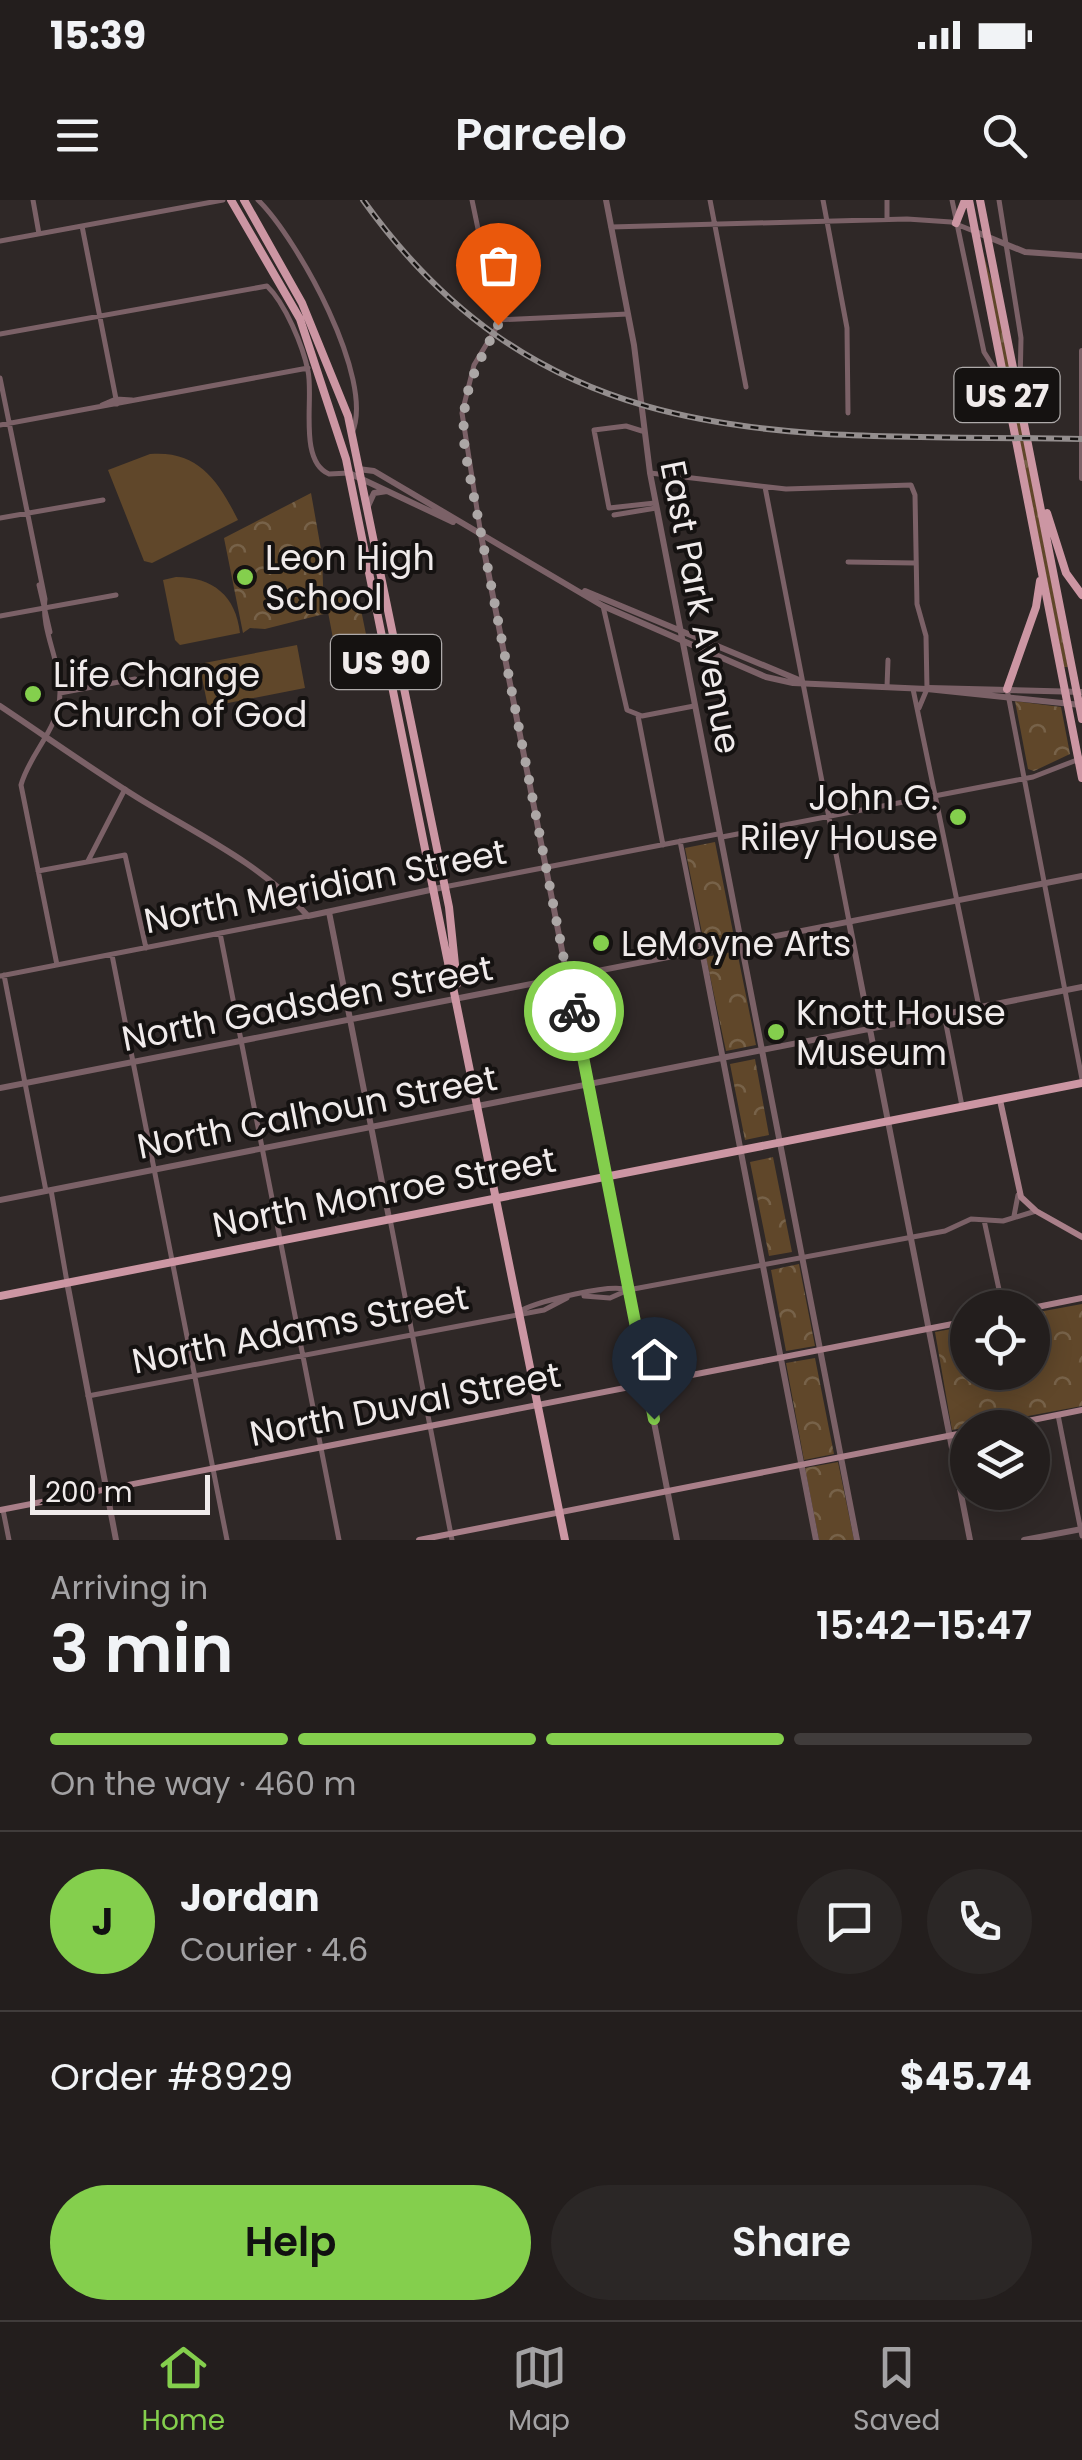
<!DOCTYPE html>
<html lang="en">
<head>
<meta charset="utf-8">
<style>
  :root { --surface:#231e1d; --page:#2b2726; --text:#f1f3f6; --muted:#a3a2a4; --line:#403c3b; --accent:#84cf4d }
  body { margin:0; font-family:Poppins,sans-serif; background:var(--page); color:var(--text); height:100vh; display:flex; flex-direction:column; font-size:38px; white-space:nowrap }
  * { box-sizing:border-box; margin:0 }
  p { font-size:32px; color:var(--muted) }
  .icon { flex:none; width:55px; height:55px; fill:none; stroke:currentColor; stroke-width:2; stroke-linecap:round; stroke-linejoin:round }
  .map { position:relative; height:1340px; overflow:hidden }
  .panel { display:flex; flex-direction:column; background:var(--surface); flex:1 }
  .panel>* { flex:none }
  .tools { position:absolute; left:950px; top:1090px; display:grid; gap:20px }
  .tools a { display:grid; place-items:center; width:100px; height:100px; border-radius:50%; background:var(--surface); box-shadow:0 5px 25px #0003,0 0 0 2px var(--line); font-size:50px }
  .scale { position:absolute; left:30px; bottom:25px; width:180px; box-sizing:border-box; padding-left:10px; border:5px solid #f0ebeb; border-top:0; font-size:28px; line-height:35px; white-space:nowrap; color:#f0ebeb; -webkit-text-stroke:8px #151211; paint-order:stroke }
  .pin { position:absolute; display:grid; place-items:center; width:85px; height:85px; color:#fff; margin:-102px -42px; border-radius:50% 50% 50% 0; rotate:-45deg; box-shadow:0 0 10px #0007 }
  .pin .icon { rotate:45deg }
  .courier { position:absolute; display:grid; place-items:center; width:100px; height:100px; margin:-50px; border:8px solid #84cf4d; border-radius:50%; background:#fff; color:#222; box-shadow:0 2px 12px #0007 }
  .overview em { font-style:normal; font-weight:600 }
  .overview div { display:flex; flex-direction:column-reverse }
  .overview { display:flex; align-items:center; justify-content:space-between; height:170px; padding:0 50px }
  h1 { font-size:65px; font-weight:600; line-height:75px }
  .bar { display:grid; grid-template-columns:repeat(4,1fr); gap:15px 10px; align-content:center; height:120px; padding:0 50px }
  .bar i { height:12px; border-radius:8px; background:var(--line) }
  .bar .current { background:var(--accent) }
  .bar p { grid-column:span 4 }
  .line { display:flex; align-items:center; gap:25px; padding:0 50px; border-top:2px solid var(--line) }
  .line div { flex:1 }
  .round { display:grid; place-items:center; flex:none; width:105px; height:105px; border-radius:52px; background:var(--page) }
  .primary-button { display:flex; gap:20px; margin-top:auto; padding:20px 50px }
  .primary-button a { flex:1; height:115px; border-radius:60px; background:var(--accent); color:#111; font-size:40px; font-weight:600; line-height:115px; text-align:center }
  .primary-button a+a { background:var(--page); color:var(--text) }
  .status { display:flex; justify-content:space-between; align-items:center; height:70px; padding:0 50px; background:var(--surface); direction:ltr }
  .status svg { height:28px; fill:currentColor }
  header { display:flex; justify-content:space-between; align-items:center; height:130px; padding:0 50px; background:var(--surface); font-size:45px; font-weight:600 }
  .dock { display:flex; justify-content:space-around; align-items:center; height:140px; border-top:2px solid var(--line); background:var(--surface); font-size:28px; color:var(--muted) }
  .dock a { display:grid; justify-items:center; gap:5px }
  .dock .current { color:var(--accent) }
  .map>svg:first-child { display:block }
  .grass { fill:url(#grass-tufts) }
  .park { fill:url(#park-crowns) }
  .pitch { fill:#60472a }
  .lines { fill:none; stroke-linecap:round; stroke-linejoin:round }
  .minor { stroke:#7b6167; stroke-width:5 }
  .tertiary { stroke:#7b6167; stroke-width:6 }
  .secondary { stroke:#a97f89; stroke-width:6 }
  .primary { stroke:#cc96a3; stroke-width:8 }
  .rail-casing { stroke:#948e8e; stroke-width:6 }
  .rail { stroke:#151211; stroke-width:2.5; stroke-dasharray:8; stroke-linecap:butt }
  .done { stroke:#aca7a6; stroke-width:10; stroke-dasharray:0 18 }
  .route { stroke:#84cf4d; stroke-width:12 }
  .poi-dot { fill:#84cf4d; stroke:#151211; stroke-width:4 }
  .labels { text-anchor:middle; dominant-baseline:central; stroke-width:8; stroke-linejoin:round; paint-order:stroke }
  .shield { fill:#151211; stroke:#aeaaaa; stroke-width:2.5 }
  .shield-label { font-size:32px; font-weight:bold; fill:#f0ebeb }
  .poi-label { font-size:35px; fill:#f0ebeb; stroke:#151211; text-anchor:start }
  .street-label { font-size:35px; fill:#f0ebeb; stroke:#151211 }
</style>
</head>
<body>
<div class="status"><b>15:39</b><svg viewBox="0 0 49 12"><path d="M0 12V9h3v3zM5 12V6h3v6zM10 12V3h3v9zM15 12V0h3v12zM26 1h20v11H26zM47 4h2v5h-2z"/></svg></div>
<header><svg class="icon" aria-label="menu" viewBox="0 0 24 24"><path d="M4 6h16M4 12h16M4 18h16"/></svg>Parcelo<svg class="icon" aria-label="search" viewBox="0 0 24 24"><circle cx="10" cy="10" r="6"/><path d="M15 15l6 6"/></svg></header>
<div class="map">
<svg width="1082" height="1340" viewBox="0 0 1082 1340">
  <defs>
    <pattern id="grass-tufts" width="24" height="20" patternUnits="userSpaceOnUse" patternTransform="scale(2.5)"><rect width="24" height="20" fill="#60472a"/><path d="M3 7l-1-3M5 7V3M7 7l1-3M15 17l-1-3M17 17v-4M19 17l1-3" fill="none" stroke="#776249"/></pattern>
    <pattern id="park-crowns" width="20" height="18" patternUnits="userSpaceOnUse" patternTransform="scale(2.5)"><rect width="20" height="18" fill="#60472a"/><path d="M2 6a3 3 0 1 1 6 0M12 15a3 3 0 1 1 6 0" fill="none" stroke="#776249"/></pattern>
  </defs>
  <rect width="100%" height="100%" fill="#2f2827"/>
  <path class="grass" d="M982,49L995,92L1068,467H1064Z"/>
  <path class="park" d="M311,293L322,355L324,414L265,429L250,428L243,433L224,338Z
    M357,390L371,459L338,465L325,396Z
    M1015,501L1061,507L1070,554L1034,571L1028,569Z
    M715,642L734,737L704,743L685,648Z
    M737,751L756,845L726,851L706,757Z
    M755,859L769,935L745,940L730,864Z
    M773,957L792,1052L769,1056L750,962Z
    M799,1064L815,1146L786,1151L771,1070Z
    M1082,1104V1206L952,1230L935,1132L967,1126L968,1172H1032L1033,1113Z
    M815,1158L834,1254L804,1260L786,1163Z
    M838,1262L854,1340H819L805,1268Z"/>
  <path class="pitch" d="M150,254C198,250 218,280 238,320L152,363L144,361L108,270Z
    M176,377C213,377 236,396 240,433L180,445L175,440L163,380Z
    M297,445L305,488L208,507L199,464Z"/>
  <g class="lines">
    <path class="minor" d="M33,0L39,34
      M258,0C297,38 376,180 352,233
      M472,0L498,125L474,165L462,213L481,335
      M710,0L746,187
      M823,0L847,128L848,213
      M887,0V19
      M952,0L984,152L1001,179
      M999,0L1021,138L1020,185
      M82,26L117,204
      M611,27L907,19L951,22L976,32
      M0,41L223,0
      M496,120L628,114
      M0,134L267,86C285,103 303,146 308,171C314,198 298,261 329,274L349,273
      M0,178L45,399C41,431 60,459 60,492C60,529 30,552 21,585L57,765
      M102,205L116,199L132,200
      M0,225L308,168
      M642,231L626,226L594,230L609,308L655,303
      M650,273L786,289L911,285L915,295L917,404L926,436L927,489L919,508
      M765,287L849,721
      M614,315L656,308
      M0,318L103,300
      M848,362L915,363
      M39,385L50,432
      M603,406L627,510L642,516L694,506
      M0,416L116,395
      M887,487L888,460
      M913,489L979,807
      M1007,489L1082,879
      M60,493L135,479
      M638,516L663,645
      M722,637L1033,577L1082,558
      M680,641L702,751
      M88,661L125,589
      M38,671L125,655L146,748
      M444,687L718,634
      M220,733L339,1340
      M112,755L227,1340
      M4,775L46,991
      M0,776L308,716
      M944,814L962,906
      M51,990L67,1082
      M1014,1016L1018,995
      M390,1019L452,1340
      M984,1020L1003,1108
      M584,1096L610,1098L628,1090L945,1031L971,1019L1003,1021L1036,1011
      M522,1110C541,1101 610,1083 628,1090
      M88,1196L544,1110L567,1098
      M1058,1215L1082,1336
      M3,1310L9,1340"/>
    <path class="tertiary" d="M606,0L634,145L650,273L857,1340
      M976,32L1025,52L1082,56
      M1082,151V278
      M358,269L374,271L603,406L766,477L793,483L927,489L1081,505
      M349,273L453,322
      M368,306L374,293L387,291
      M481,335L677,1340
      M585,391L799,480
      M929,488L1082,492
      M0,506C48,538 94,571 143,601C201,636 262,665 308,716L444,687
      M329,712L389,1018
      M849,722L970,1340
      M702,751L816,1340
      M0,888L1082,676
      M0,1000L1082,787
      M67,1082L116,1340
      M1024,1340L1082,1329"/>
    <path class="secondary" d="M1000,900L1021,997L1036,1011L1082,1037
      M1032,1108L1082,1098
      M993,1228L1082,1210
      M0,1310L968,1121
      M419,1340L968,1232"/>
    <path class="primary" d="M231,0L300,119L346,259L565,1340
      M244,0L302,103L348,216L449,707L457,784
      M969,0L1082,578
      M980,0L1082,519
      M956,23L965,0
      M1047,313L1066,373L1082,395
      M1007,489L1036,407L1040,381
      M0,1096L1082,883"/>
    <defs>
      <path id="rail" d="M363,0C551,263 794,233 1082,239"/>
    </defs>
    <use href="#rail" class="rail-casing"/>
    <use href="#rail" class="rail"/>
  </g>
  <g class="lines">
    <path class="done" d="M498,125C473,174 459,194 465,251L574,811"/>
    <path class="route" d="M574,811L654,1219"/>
  </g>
  <g class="poi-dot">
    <circle cx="245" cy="377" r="10"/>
    <circle cx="33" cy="494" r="10"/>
    <circle cx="958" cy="617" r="10"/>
    <circle cx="601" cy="743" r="10"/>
    <circle cx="776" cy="832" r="10"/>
  </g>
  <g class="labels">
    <g class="shield">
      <rect x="954.5" y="168" width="105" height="54" rx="8"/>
      <rect x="331" y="435" width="110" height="54" rx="8"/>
    </g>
    <g class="shield-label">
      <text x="1007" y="195">US 27</text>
      <text x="386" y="462">US 90</text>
    </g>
    <g class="poi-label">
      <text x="265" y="357">Leon High<tspan x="265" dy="40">School</tspan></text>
      <text x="53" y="474">Life Change<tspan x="53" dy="40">Church of God</tspan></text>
      <text x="938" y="597" text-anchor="end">John G.<tspan x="938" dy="40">Riley House</tspan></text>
      <text x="621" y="743">LeMoyne Arts</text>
      <text x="796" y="812">Knott House<tspan x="796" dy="40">Museum</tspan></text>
    </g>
    <g class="street-label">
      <text transform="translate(701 407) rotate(79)">East Park Avenue</text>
      <text transform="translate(325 686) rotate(-11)">North Meridian Street</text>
      <text transform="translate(307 803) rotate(-11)">North Gadsden Street</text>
      <text transform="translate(317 912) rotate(-11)">North Calhoun Street</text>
      <text transform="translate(384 992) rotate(-11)">North Monroe Street</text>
      <text transform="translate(300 1129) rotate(-11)">North Adams Street</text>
      <text transform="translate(405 1204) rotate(-11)">North Duval Street</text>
    </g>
  </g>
</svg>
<div class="tools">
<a><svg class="icon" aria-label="locate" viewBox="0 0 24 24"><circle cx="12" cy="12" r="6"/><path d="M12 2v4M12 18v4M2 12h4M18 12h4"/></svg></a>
<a><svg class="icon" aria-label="layers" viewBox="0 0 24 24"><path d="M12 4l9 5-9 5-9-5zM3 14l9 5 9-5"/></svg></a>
</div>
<div class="scale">200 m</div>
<div class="pin" style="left:498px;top:125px;background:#ea580c"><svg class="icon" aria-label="bag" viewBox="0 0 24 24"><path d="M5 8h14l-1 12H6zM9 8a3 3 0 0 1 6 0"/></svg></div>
<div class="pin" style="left:654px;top:1219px;background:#1f2937"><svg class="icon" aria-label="home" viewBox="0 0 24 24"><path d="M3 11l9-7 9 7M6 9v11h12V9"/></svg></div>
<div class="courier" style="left:574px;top:811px"><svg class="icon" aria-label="bike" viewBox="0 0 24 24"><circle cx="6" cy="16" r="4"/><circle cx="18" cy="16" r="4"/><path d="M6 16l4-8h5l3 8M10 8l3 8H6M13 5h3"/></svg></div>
</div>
<section class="panel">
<div class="overview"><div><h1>3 min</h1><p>Arriving in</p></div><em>15:42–15:47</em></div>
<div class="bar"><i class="current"></i><i class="current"></i><i class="current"></i><i></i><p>On the way · 460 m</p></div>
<div class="line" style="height:180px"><b class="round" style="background:var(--accent);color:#111">J</b><div><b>Jordan</b><p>Courier · 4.6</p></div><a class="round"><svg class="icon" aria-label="chat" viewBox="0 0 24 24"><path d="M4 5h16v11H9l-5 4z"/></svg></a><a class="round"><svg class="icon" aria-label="phone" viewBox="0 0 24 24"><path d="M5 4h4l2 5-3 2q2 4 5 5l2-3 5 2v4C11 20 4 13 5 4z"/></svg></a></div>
<div class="line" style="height:130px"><div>Order #8929</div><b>$45.74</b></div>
<div class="primary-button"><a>Help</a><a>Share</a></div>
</section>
<nav class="dock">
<a class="current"><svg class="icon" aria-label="home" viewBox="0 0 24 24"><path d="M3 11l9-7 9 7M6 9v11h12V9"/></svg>Home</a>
<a><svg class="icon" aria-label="map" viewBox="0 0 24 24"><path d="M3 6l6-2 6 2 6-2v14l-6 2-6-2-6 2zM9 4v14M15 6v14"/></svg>Map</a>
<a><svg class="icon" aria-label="saved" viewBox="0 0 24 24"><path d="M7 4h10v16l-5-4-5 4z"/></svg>Saved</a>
</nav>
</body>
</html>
